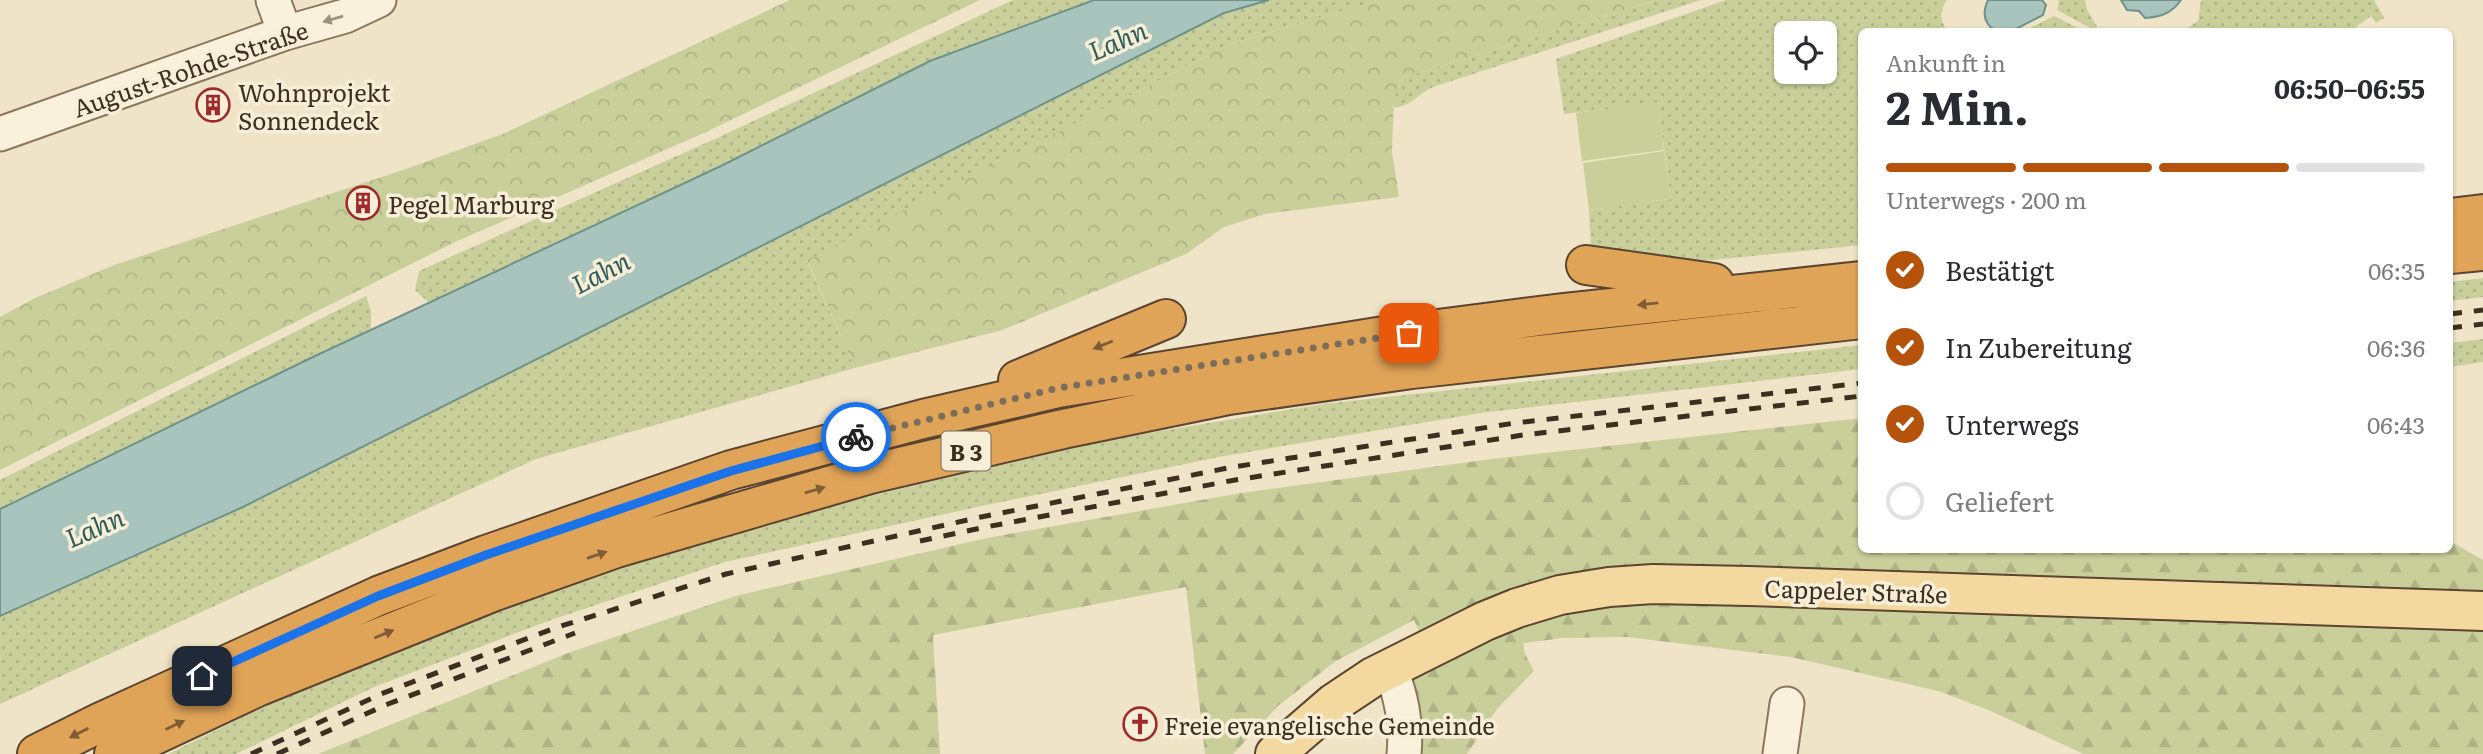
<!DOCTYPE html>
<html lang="de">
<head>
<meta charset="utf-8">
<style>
  :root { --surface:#fff; --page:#f7f7f7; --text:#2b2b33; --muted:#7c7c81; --line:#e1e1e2; --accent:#b45309 }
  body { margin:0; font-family:Literata,serif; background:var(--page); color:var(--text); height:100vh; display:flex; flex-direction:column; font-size:26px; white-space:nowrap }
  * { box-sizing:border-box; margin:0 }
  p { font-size:23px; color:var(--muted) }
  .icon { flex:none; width:38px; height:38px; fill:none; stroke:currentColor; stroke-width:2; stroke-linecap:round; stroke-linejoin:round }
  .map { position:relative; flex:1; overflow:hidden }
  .panel { position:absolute; left:1858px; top:28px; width:595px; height:525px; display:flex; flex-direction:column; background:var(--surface); border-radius:10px; box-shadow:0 2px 5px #0004 }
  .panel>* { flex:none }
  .tools { position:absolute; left:1774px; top:21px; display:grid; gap:14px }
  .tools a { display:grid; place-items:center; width:63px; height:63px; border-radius:10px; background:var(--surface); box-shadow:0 2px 5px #0004; font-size:35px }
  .pin { position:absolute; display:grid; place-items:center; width:60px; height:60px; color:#fff; margin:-30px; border-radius:14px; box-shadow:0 4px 10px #0006 }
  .courier { position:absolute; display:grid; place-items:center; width:70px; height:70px; margin:-35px; border:5px solid #1a73e8; border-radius:50%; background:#fff; color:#222; box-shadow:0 2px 9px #0007 }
  .overview em { font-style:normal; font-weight:700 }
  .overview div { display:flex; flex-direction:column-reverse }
  .overview { display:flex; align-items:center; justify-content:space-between; height:119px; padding:0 28px }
  h1 { font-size:46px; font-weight:700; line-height:52px }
  .bar { display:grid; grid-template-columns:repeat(4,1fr); gap:10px 7px; align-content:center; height:84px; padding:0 28px }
  .bar i { height:9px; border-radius:5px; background:var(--line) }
  .bar .active { background:var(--accent) }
  .bar p { grid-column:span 4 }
  ol { padding:0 28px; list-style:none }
  li { display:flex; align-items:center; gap:21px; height:77px }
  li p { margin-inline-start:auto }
  li .icon { padding:7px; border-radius:50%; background:var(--accent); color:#fff; stroke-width:4 }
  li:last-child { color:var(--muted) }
  li i { width:38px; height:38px; border:4px solid var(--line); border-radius:50% }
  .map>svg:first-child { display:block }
  .grass { fill:url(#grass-dots); fill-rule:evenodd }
  .forest { fill:url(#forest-firs) }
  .park { fill:url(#park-crowns) }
  .pitch { fill:#c9cf9b }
  .water { fill:#a9c4bc; stroke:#6f938a; stroke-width:2 }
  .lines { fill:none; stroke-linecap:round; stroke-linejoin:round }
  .minor-casing { stroke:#8d765c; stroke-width:37 }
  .major-casing { stroke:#5b4430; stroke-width:42 }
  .highway-casing { stroke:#5b4430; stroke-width:42 }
  .minor { stroke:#faf1dc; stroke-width:33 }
  .major { stroke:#f3d9a0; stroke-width:38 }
  .highway { stroke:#e0a458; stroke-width:38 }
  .rail { stroke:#3d2e20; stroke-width:5; stroke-dasharray:12 12; stroke-linecap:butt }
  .oneway { fill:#9c907e }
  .oneway2 { fill:#7e5d36 }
  .done { stroke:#7c6e5b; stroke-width:7; stroke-dasharray:0 12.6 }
  .route { stroke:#1a73e8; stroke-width:9 }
  .labels { text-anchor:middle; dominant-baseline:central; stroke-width:7; stroke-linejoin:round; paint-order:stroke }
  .shield { fill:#f7eed8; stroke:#756857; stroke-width:2 }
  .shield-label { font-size:23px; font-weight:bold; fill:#3d2e20 }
  .street-label { font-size:24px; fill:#3d2e20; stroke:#f7eed8 }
  .poi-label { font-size:24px; fill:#3d2e20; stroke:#f7eed8; text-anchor:start }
  .water-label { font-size:26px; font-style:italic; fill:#2f5d5a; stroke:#f7eed8 }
</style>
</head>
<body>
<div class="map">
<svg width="2483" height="754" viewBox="0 0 2483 754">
  <defs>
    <pattern id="grass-dots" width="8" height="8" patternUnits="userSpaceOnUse" patternTransform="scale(1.75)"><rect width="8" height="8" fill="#c9cf9b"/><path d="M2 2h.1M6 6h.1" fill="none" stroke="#aeb285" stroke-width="1.8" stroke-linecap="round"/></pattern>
    <pattern id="forest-firs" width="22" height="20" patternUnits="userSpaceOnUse" patternTransform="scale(1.75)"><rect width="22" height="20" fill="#c9cf9b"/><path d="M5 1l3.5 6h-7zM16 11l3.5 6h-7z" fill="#aeb285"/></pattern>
    <pattern id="park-crowns" width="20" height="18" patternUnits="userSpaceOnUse" patternTransform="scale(1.75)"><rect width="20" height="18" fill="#c9cf9b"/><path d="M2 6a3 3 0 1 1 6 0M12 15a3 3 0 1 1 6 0" fill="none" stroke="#aeb285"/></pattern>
  </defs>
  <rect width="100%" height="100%" fill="#f0e4c8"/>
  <path class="grass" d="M1013,0H1094L930,61L721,166L429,303L415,290L419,271L717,138Z
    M1269,0H1380L1228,45L807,261L855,368L536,459L0,704V616L243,507L1224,13Z
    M1658,0H1701L1433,87C1419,93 1408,109 1394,107V97L1402,78Z
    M1726,0H1947C1939,10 1940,21 1947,31L1862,32V245L1682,263L1591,247L1589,210L1671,199L1658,103L1564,114L1556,59ZM1787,33H1825V72H1787Z
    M2059,0H2085L2087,10L2098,28L2096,31L2057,10Z
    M2201,0H2374L2384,18L2376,23L2371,16L2356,27L2359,31H2183L2198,21Z
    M2054,16L2084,31H2024Z
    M2483,278V297L2450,301V282Z
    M366,296L371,311V330L0,509V480Z
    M2483,339V362L2450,367V343Z
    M1862,345V369L1481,413L1224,456L977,507L725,562L551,620L374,687L236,754H168L296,691L510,604L702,539L875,495L1107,440L1323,404Z"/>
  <path class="forest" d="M1862,418V550H2450V541L2483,560V754H2084L1986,709L1938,691L1791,657L1627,637L1563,638L1523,643L1525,654L1534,671L1497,709L1467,754H1419L1408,676L1434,665L1414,620L1336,661L1279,705L1233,754H1205L1186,587L933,635L940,754H318L568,653L735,596L987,538L1241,493L1491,459Z"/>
  <path class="park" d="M790,0H980L706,132L453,243L0,470V317L35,298L114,265L403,170L505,133Z
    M1380,0H1658L1402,78L1394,97L1392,152L1399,197L1265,214L1224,227L1186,254L1002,330L855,368L807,260L1228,45Z"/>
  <path class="pitch" d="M1658,102L1664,150L1582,161L1576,113Z
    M1664,151L1671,199L1589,210L1583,163Z"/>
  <path class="water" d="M1094,0H1269L1224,13L243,507L0,616V509L313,357L721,166L930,61Z
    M1988,0H2042L2046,5L2043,15L2012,31H1996C1984,24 1982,13 1988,0Z
    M2121,0H2181C2172,13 2161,17 2145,18L2139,11L2127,10Z"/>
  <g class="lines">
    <defs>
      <path id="minor" d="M273,0L285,33
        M0,134L285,33L345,16L379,0
        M1390,667C1401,696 1407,722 1404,754
        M1780,754L1787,704"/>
      <path id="major" d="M1275,754L1334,703L1373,677L1485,621L1517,608L1560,595L1609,587L1653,584L1749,586L2483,611"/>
      <path id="highway" d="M2450,218L2483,214
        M2450,254L2483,251
        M1586,265L1714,283
        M1018,380L1166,319
        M37,754L101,722L378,596L486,555L731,470L923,419L1058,388L1384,336L1563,313L1862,281
        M114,754L257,687L495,591L616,548L870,474L1063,429L1229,395L1412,369L1862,319"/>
    </defs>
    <use href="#minor" class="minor-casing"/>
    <use href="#major" class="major-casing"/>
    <use href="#highway" class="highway-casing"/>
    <use href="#minor" class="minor"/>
    <use href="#major" class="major"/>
    <use href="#highway" class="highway"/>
    <path class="rail" d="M2450,314L2483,310
      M2450,328L2483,324
      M920,541L986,527L1235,480L1523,435L1862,396
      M251,754L381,694L555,628L726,574L981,517L1233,467L1515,423L1862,383
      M277,754L388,704L575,633"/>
  </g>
  <defs><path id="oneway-solid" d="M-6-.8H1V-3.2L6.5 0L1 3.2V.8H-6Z" transform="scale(1.75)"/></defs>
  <use class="oneway" href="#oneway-solid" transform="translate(333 19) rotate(164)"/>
  <g class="oneway2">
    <use href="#oneway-solid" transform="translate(1648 304) rotate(174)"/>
    <use href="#oneway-solid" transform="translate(1103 345) rotate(158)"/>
    <use href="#oneway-solid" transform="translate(815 490) rotate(-16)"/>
    <use href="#oneway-solid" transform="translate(597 555) rotate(-19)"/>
    <use href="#oneway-solid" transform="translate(384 634) rotate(-22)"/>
    <use href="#oneway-solid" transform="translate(175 725) rotate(-25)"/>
    <use href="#oneway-solid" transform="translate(79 733) rotate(153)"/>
  </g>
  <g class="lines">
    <path class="done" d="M856,437L1058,388L1409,333"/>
    <path class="route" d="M202,676L378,596L486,555L731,471L856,437"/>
  </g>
  <defs>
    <symbol id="building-ring" viewBox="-11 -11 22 22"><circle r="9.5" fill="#f7eed8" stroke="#9e2a2b" stroke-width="1.5"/><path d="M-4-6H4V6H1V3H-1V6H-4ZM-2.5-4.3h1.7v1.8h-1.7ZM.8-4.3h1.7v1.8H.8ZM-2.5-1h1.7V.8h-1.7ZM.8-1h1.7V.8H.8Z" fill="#9e2a2b"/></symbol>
    <symbol id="church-ring" viewBox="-11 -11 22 22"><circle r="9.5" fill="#f7eed8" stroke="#9e2a2b" stroke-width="1.5"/><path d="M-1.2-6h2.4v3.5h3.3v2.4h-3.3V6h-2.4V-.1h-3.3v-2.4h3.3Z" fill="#9e2a2b"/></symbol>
  </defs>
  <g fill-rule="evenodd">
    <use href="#building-ring" x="194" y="86" width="38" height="38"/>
    <use href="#building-ring" x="344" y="184" width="38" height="38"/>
    <use href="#church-ring" x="1121" y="705" width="38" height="38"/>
  </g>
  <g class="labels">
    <rect class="shield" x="941.5" y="431.5" width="49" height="39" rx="5"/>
    <g class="shield-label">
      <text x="966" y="451">B 3</text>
    </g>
    <g class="street-label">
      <text transform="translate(190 68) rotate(-19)">August-Rohde-Straße</text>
      <text transform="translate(1856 590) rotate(2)">Cappeler Straße</text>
    </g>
    <g class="poi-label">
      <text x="238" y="91">Wohnprojekt<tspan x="238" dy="28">Sonnendeck</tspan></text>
      <text x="388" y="203">Pegel Marburg</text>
      <text x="1164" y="724">Freie evangelische Gemeinde</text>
    </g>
    <g class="water-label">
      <text transform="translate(1117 39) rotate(-23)">Lahn</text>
      <text transform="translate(600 271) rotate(-27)">Lahn</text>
      <text transform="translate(94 526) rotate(-23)">Lahn</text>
    </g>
  </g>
</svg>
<div class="tools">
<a><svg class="icon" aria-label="locate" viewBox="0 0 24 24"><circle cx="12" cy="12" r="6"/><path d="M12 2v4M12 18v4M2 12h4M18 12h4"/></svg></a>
</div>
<div class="pin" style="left:1409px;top:333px;background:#ea580c"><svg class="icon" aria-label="bag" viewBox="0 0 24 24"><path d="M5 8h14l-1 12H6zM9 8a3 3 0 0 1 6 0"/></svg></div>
<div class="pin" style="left:202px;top:676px;background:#1f2937"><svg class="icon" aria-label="home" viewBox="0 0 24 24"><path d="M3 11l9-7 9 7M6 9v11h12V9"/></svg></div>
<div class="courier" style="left:856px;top:437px"><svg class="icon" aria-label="bike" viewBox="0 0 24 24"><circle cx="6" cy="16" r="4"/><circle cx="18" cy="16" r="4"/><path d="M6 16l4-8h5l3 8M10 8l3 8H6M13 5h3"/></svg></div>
<section class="panel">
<div class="overview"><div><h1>2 Min.</h1><p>Ankunft in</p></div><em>06:50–06:55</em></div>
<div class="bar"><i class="active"></i><i class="active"></i><i class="active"></i><i></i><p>Unterwegs · 200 m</p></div>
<ol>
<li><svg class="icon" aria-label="check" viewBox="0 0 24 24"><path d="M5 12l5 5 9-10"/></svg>Bestätigt<p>06:35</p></li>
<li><svg class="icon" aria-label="check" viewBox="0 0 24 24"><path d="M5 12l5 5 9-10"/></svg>In Zubereitung<p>06:36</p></li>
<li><svg class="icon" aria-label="check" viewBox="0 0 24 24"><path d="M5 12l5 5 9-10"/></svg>Unterwegs<p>06:43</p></li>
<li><i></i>Geliefert</li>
</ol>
</section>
</div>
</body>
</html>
